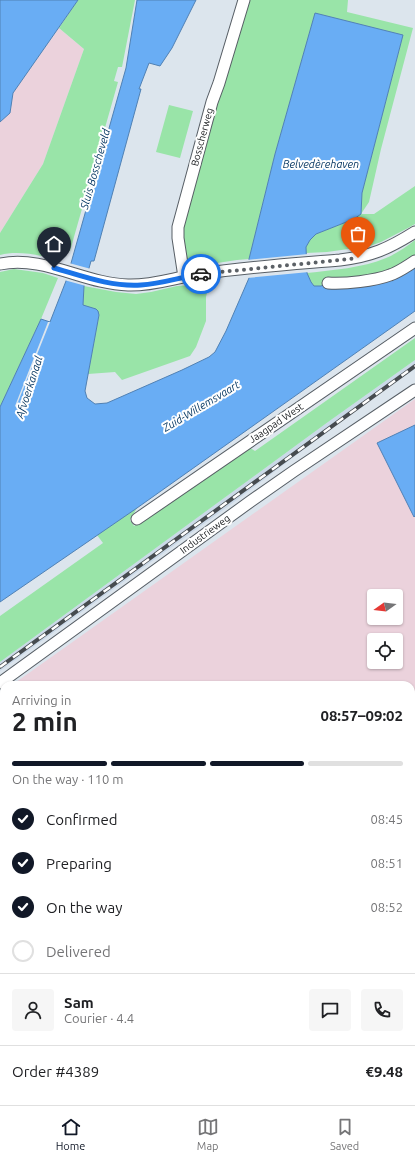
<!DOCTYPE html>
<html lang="en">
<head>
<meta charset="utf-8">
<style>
  :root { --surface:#fff; --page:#f6f6f6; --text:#202124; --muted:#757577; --line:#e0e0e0; --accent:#111827 }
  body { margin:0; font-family:Ubuntu,sans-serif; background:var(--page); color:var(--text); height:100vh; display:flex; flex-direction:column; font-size:15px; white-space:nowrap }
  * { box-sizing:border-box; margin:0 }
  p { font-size:13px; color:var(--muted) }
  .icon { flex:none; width:22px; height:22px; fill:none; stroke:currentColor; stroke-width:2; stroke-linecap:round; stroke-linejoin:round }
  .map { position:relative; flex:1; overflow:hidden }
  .drawer { position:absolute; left:0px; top:681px; width:415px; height:424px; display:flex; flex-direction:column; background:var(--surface); border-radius:12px 12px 0 0; box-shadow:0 1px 3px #0004 }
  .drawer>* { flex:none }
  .needle { width:26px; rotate:256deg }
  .tools { position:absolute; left:367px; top:589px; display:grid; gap:8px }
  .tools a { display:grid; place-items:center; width:36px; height:36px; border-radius:4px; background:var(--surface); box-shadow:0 1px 3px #0004; font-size:20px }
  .pin { position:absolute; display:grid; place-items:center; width:34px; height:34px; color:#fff; margin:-41px -17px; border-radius:50% 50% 50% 0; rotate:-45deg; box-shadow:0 0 4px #0007 }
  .pin .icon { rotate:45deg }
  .courier { position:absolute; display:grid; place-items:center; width:40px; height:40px; margin:-20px; border:3px solid #1a73e8; border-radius:50%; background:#fff; color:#222; box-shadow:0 1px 5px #0007 }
  .summary em { font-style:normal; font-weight:700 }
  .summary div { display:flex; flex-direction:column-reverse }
  .summary { display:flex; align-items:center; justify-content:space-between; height:68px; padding:0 12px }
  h1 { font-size:26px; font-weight:700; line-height:30px }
  .bar { display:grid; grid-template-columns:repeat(4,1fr); gap:6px 4px; align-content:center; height:48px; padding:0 12px }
  .bar i { height:5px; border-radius:3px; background:var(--line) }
  .bar .on { background:var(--accent) }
  .bar p { grid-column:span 4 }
  .line { display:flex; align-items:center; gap:10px; padding:0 12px; border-top:1px solid var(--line) }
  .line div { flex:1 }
  .round { display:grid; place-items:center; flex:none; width:42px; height:42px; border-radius:4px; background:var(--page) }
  ol { padding:0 12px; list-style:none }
  li { display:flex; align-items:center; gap:12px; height:44px }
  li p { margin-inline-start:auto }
  li .icon { padding:4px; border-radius:50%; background:var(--accent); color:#fff; stroke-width:4 }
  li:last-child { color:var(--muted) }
  li i { width:22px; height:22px; border:2px solid var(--line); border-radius:50% }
  .menu { display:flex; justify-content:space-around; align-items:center; height:56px; border-top:1px solid var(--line); background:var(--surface); font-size:11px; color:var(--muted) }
  .menu a { display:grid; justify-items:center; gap:2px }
  .menu .on { color:var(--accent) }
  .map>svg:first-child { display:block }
  .built { fill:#cbd9e8 }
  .industrial { fill:#ebd2dc; fill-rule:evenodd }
  .green { fill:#99e4a8 }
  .water { fill:#69adf4; stroke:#5081b4 }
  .pier { fill:#dce5ed }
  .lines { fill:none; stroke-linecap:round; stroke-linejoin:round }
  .minor-casing { stroke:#575e65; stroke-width:13 }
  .major-casing { stroke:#c3c3c4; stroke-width:16 }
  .minor { stroke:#fff; stroke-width:11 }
  .major { stroke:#d6dc8c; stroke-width:14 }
  .rail-casing { stroke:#464b4f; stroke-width:4 }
  .rail { stroke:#fff; stroke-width:2.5; stroke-dasharray:8; stroke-linecap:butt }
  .done { stroke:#5c6166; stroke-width:4; stroke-dasharray:0 7.2 }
  .route { stroke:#1a73e8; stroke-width:5 }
  .labels { text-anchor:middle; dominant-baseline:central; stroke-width:4; stroke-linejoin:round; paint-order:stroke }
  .street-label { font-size:10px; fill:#171a1d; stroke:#fff }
  .water-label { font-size:11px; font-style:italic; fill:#00335f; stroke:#fff }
</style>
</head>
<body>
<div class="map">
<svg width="415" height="1105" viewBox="0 0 415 1105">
  <rect width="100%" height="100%" fill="#dce5ed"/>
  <path class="built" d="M415,360V369L375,396L230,505L0,671V662L328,422Z"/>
  <path class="industrial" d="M59,28L84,49L43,164L0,233V122L10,113L13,93Z
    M415,399V723L411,725V685H12ZM374,596H396V618H374ZM374,640H396V662H374Z
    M4,691V1001H0V693Z
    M127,1101H175V1102L167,1105H129Z"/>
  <path class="green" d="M78,0H135L122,67H118L114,81L118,82L70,251L65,250L61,260C41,256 20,250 0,255V233L43,164L84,49L59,28Z
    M245,0H348L347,12L413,28L381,149L369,202L361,214H374L415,186V224L408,228L381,242L370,246L327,252L306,253V247L310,240L316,234L354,219L361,214L362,193L403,35L315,13L275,154L249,259L237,260L191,267C181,256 183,242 183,228Z
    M169,105L193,111L180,158L156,152Z
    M415,240V259L393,271L326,284L321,286H314L311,282L307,273C333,270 362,268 386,258C396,254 406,247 415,240Z
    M14,269L43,273L58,278L41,319L0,407V272Z
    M209,284L206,297V321L196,347L190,356L122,380L115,372L88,374L99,315L88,307L83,305L84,286L116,292L136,294L151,292L177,286Z
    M415,338V360L328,422L0,662V616L103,543L97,535L137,508L130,520L134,526L247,446L255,451Z
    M415,694V944L411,951V695Z
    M4,798V847L0,848V799Z
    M0,1016L4,1017V1101H114L116,1105H0Z
    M415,1058V1105H402L400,1101H411V1063Z"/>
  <path class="water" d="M0,0H78L13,93L10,113L0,122Z
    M137,0H196L172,48L160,66L149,63L139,89H141L94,261H91L84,286L83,305L96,309L98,311L99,315L85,391L87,398L95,404L107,403L182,370L209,357L215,352L226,331L249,278V259L275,154L315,13L403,35L362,193L361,214L354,219L316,234L310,240L306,247L307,273L311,282L314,286H321L326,284L345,285L415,264V311L137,508L0,602V407L41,319L50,322L66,281L126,68Z
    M415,425V516L414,517L377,443Z"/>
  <path class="pier" d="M308,254L309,272L247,278V260Z
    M69,263L91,269L86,286L64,280Z
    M48,322H50L16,407L15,406Z"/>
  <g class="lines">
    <defs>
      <path id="minor" d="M0,264C44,255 85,284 128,285C153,286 176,277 200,274C246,267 293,264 340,260C372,256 388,249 415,232
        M184,277L178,238V227L212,102L219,83L244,0
        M328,283C346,284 374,281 390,275C399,272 407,266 415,261
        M137,519L415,328
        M0,683L251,501L294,471L415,390"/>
      <path id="major" d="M411,1028L415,1023
        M345,1105L349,1101"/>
    </defs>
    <use href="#minor" class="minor-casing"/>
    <use href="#major" class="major-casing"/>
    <use href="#minor" class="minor"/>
    <use href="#major" class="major"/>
    <defs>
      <path id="rail" d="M0,667L415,366"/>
    </defs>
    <use href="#rail" class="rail-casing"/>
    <use href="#rail" class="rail"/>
  </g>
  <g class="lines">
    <path class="done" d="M201,274L340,260L358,258"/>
    <path class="route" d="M54,268C82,276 111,287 141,285C161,284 181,277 201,274"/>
  </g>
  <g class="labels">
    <g class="street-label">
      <text transform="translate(202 137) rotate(-75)">Bosscherweg</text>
      <text transform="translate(276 423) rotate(-34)">Jaagpad West</text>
      <text transform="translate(205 534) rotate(-36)">Industrieweg</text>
    </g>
    <g class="water-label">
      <text x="321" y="164">Belvedèrehaven</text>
      <text transform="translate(95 169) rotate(-74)">Sluis Bosscheveld</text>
      <text transform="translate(29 387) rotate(-72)">Afvoerkanaal</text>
      <text transform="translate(201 406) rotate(-31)">Zuid-Willemsvaart</text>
    </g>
  </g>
</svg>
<div class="tools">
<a><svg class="needle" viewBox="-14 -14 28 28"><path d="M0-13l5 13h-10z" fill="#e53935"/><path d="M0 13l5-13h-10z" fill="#757577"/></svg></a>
<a><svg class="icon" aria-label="locate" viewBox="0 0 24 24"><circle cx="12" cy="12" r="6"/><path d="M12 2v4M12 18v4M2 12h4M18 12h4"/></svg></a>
</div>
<div class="pin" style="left:358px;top:258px;background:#ea580c"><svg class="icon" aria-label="bag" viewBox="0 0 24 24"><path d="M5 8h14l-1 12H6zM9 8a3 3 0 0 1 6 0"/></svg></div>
<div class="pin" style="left:54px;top:268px;background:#1f2937"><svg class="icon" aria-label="home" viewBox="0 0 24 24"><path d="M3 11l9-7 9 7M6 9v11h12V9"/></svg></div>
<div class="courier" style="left:201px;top:274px"><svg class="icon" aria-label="car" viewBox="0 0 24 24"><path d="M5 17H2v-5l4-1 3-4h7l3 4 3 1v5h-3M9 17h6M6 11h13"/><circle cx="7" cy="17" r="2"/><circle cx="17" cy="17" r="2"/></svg></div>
<section class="drawer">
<div class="summary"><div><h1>2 min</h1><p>Arriving in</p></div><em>08:57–09:02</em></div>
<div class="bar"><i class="on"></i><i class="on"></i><i class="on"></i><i></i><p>On the way · 110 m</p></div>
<ol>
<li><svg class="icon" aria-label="check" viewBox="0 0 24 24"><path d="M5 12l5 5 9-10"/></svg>Confirmed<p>08:45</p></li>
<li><svg class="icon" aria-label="check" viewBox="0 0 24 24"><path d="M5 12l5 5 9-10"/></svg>Preparing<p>08:51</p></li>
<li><svg class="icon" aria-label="check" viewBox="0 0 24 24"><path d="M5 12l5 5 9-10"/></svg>On the way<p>08:52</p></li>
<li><i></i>Delivered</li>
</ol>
<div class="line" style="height:72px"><a class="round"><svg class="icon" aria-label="person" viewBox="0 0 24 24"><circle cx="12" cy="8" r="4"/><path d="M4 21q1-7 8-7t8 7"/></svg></a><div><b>Sam</b><p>Courier · 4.4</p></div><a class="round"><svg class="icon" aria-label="chat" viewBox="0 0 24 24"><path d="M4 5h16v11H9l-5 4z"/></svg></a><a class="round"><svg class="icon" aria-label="phone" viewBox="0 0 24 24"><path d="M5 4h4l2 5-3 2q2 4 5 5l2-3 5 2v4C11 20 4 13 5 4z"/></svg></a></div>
<div class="line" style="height:52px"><div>Order #4389</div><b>€9.48</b></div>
</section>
</div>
<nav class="menu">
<a class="on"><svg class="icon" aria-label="home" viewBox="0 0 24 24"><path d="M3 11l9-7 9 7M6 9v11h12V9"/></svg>Home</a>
<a><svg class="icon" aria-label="map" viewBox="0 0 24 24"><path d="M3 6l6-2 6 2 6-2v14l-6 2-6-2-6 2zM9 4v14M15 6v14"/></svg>Map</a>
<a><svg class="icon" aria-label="saved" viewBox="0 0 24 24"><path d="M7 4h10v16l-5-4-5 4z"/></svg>Saved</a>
</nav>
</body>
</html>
